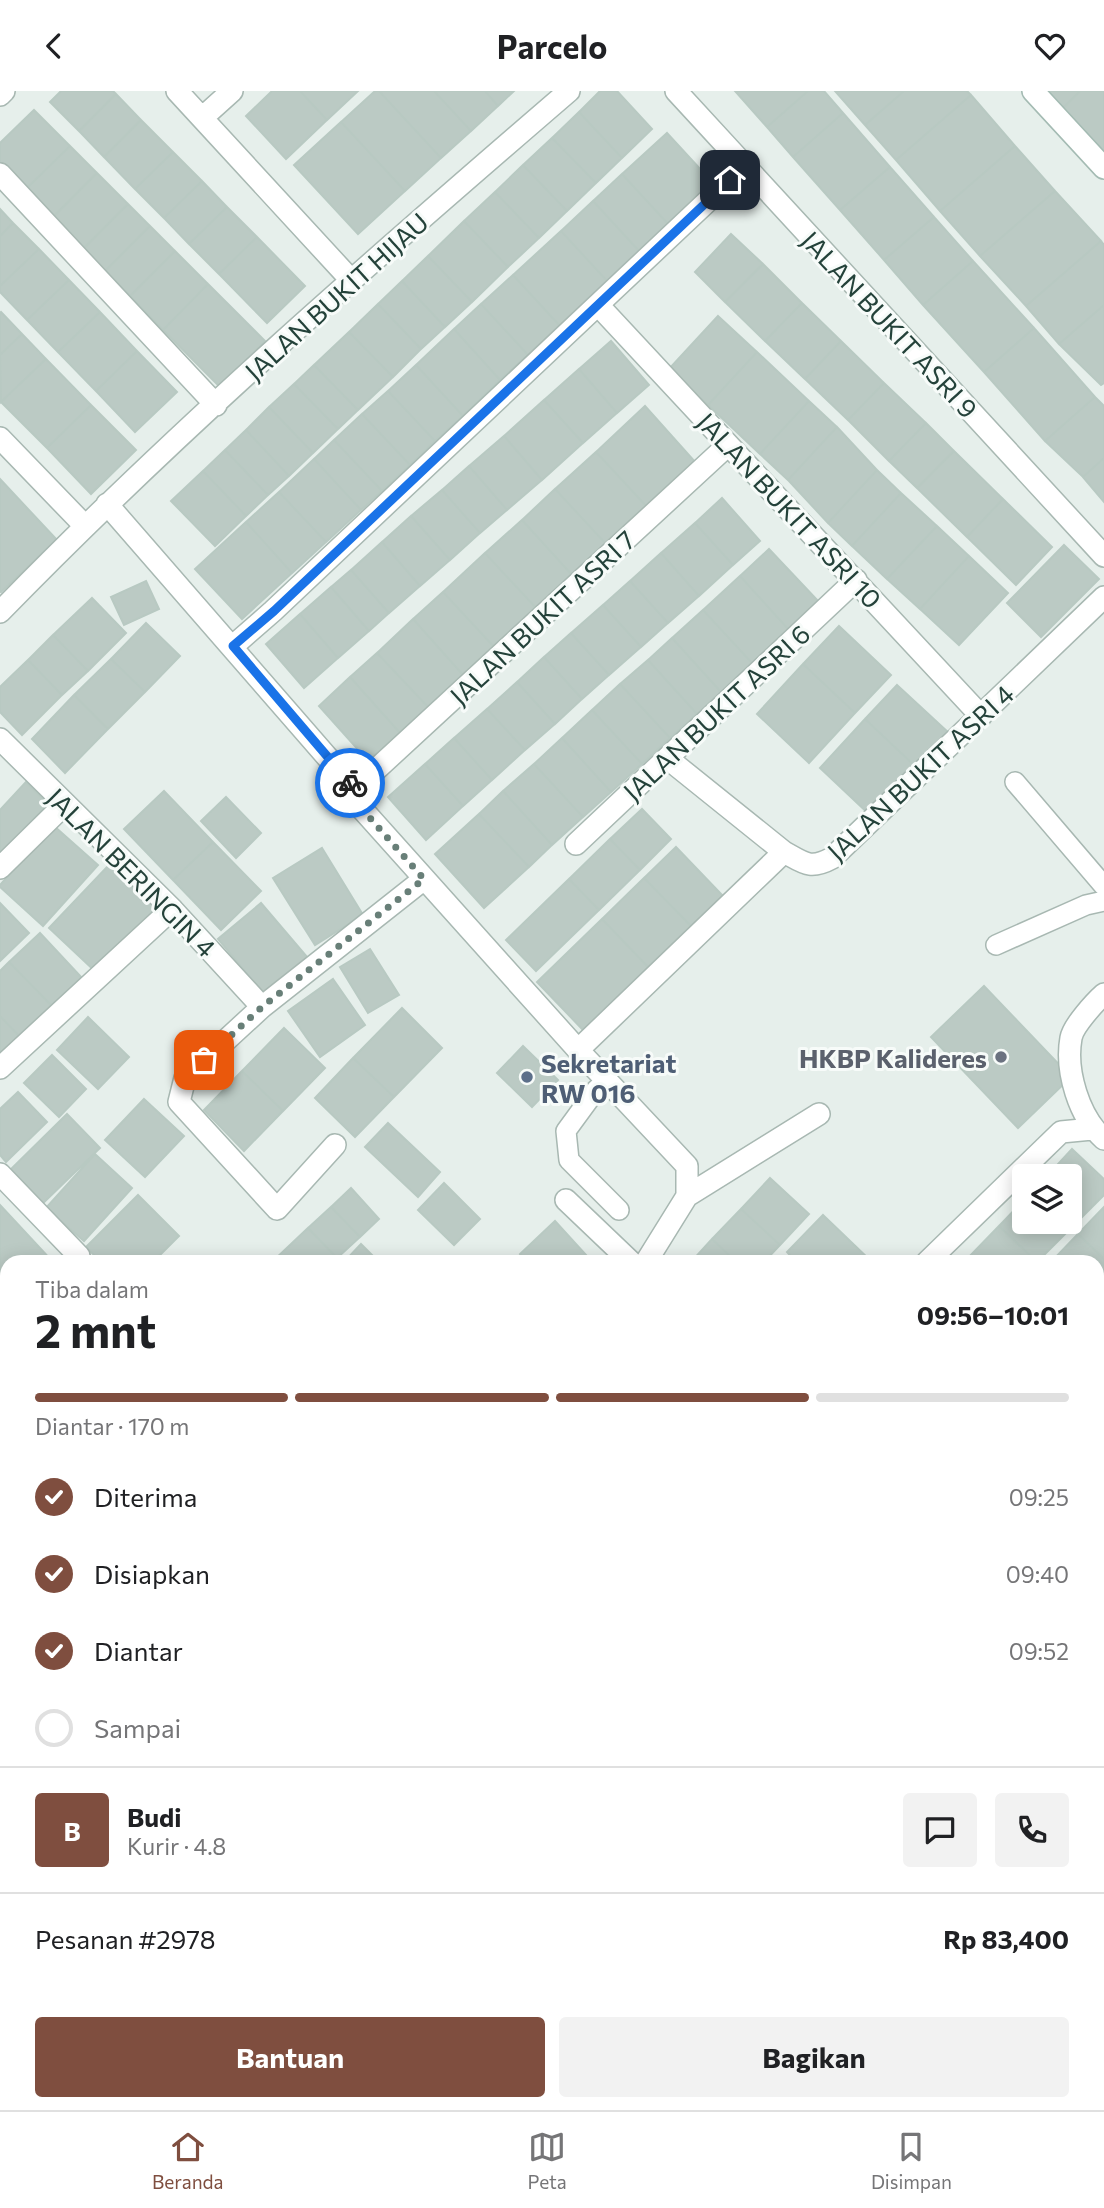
<!DOCTYPE html>
<html lang="id">
<head>
<meta charset="utf-8">
<style>
  :root { --surface:#fff; --page:#f2f2f2; --text:#202124; --muted:#757577; --line:#e0e0e0; --accent:#7f4e3f }
  body { margin:0; font-family:Commissioner,sans-serif; background:var(--page); color:var(--text); height:100vh; display:flex; flex-direction:column; font-size:26px; white-space:nowrap }
  * { box-sizing:border-box; margin:0 }
  p { font-size:23px; color:var(--muted) }
  .icon { flex:none; width:38px; height:38px; fill:none; stroke:currentColor; stroke-width:2; stroke-linecap:round; stroke-linejoin:round }
  .map { position:relative; flex:1; overflow:hidden }
  .sheet { position:absolute; left:0px; top:1164px; width:1104px; height:856px; display:flex; flex-direction:column; background:var(--surface); border-radius:21px 21px 0 0; box-shadow:0 4px 18px #0003 }
  .sheet>* { flex:none }
  .controls { position:absolute; left:1012px; top:1073px; display:grid; gap:14px }
  .controls a { display:grid; place-items:center; width:70px; height:70px; border-radius:7px; background:var(--surface); box-shadow:0 4px 18px #0003; font-size:35px }
  .pin { position:absolute; display:grid; place-items:center; width:60px; height:60px; color:#fff; margin:-30px; border-radius:14px; box-shadow:0 4px 10px #0006 }
  .courier { position:absolute; display:grid; place-items:center; width:70px; height:70px; margin:-35px; border:5px solid #1a73e8; border-radius:50%; background:#fff; color:#222; box-shadow:0 2px 9px #0007 }
  .summary em { font-style:normal; font-weight:700 }
  .summary div { display:flex; flex-direction:column-reverse }
  .summary { display:flex; align-items:center; justify-content:space-between; height:119px; padding:0 35px }
  h1 { font-size:46px; font-weight:700; line-height:52px }
  .bar { display:grid; grid-template-columns:repeat(4,1fr); gap:10px 7px; align-content:center; height:84px; padding:0 35px }
  .bar i { height:9px; border-radius:5px; background:var(--line) }
  .bar .active { background:var(--accent) }
  .bar p { grid-column:span 4 }
  .line { display:flex; align-items:center; gap:18px; padding:0 35px; border-top:2px solid var(--line) }
  .line div { flex:1 }
  .round { display:grid; place-items:center; flex:none; width:74px; height:74px; border-radius:7px; background:var(--page) }
  ol { padding:0 35px; list-style:none }
  li { display:flex; align-items:center; gap:21px; height:77px }
  li p { margin-inline-start:auto }
  li .icon { padding:7px; border-radius:50%; background:var(--accent); color:#fff; stroke-width:4 }
  li:last-child { color:var(--muted) }
  li i { width:38px; height:38px; border:4px solid var(--line); border-radius:50% }
  .action { display:flex; gap:14px; margin-top:auto; padding:14px 35px }
  .action a { flex:1; height:80px; border-radius:7px; background:var(--accent); color:#fff; font-size:28px; font-weight:700; line-height:80px; text-align:center }
  .action a+a { background:var(--page); color:var(--text) }
  header { display:flex; justify-content:space-between; align-items:center; height:91px; padding:0 35px; background:var(--surface); font-size:32px; font-weight:700 }
  .menu { display:flex; justify-content:space-around; align-items:center; height:98px; border-top:2px solid var(--line); background:var(--surface); font-size:19px; color:var(--muted) }
  .menu a { display:grid; justify-items:center; gap:4px }
  .menu .active { color:var(--accent) }
  .map>svg:first-child { display:block }
  .building { fill:#bbcac4; stroke:#b8c9c2; stroke-width:2 }
  .lines { fill:none; stroke-linecap:round; stroke-linejoin:round }
  .lane-casing { stroke:#a8b8b2; stroke-width:22 }
  .street-casing { stroke:#a8b8b2; stroke-width:24 }
  .secondary-casing { stroke:#a4bbb3; stroke-width:24 }
  .lane { stroke:#fff; stroke-width:19 }
  .street { stroke:#fff; stroke-width:21 }
  .secondary { stroke:#fff; stroke-width:21 }
  .done { stroke:#687f78; stroke-width:7; stroke-dasharray:0 12.6 }
  .route { stroke:#1a73e8; stroke-width:9 }
  .worship-dot { fill:#6b7280; stroke:#f7fbf9; stroke-width:2.5 }
  .service-dot { fill:#5c6f8a; stroke:#f7fbf9; stroke-width:2.5 }
  .labels { text-anchor:middle; dominant-baseline:central; stroke-width:6; stroke-linejoin:round; paint-order:stroke }
  .street-label { font-size:26px; fill:#24423a; stroke:#f7fbf9 }
  .worship-label { font-size:26px; font-weight:bold; fill:#5b616d; stroke:#f7fbf9; text-anchor:end }
  .service-label { font-size:26px; font-weight:bold; fill:#4e5e75; stroke:#f7fbf9; text-anchor:start }
</style>
</head>
<body>
<header><svg class="icon" aria-label="back" viewBox="0 0 24 24"><path d="M15 5l-7 7 7 7"/></svg>Parcelo<svg class="icon" aria-label="heart" viewBox="0 0 24 24"><path d="M12 20l-8-8c-3-5 5-10 8-4 3-6 11-1 8 4z"/></svg></header>
<div class="map">
<svg width="1104" height="2019" viewBox="0 0 1104 2019">
  <rect width="100%" height="100%" fill="#e6efeb"/>
  <path class="building" d="M61,0H113L116,3L79,40L50,11Z
    M272,0H300L327,29L286,68L246,25Z
    M300,0H358L327,29Z
    M375,0H379L441,67L405,100L341,31Z
    M379,0H434L471,40L441,67Z
    M434,0H485L498,15L471,40Z
    M485,0H514L498,15Z
    M600,0H617L652,38L622,67L579,21Z
    M735,0H808L767,36Z
    M808,0H824L843,22L793,66L767,36Z
    M835,0H904L865,34Z
    M904,0H967L971,4L896,69L865,34Z
    M1044,0H1080L1062,18Z
    M1080,0H1104V60L1062,18Z
    M116,3L141,29L104,66L79,40Z
    M971,4L1015,55L940,120L896,69Z
    M34,19L70,55L24,100L0,75V52Z
    M579,21L622,67L596,92L552,47Z
    M843,22L890,76L840,119L793,66Z
    M141,29L173,61L135,98L104,66Z
    M341,31L405,100L358,143L294,74Z
    M667,42L713,92L669,134L622,83Z
    M552,47L596,92L567,120L523,74Z
    M70,55L97,82L52,127L24,100Z
    M1015,55L1055,100L980,165L940,120Z
    M173,61L202,90L164,127L135,98Z
    M523,74L567,120L539,147L495,101Z
    M890,76L934,126L884,169L840,119Z
    M97,82L128,113L83,158L52,127Z
    M622,83L669,134L640,161L593,110Z
    M202,90L227,116L189,153L164,127Z
    M1055,100L1101,150L1026,215L980,165Z
    M495,101L539,147L508,176L464,130Z
    M593,110L640,161L608,191L561,140Z
    M128,113L150,135L105,180L83,158Z
    M227,116L257,146L219,183L189,153Z
    M0,118L13,132L0,145Z
    M934,126L973,170L923,214L884,169Z
    M464,130L508,176L472,211L428,165Z
    M13,132L39,158L0,195V145Z
    M150,135L175,160L130,205L105,180Z
    M561,140L608,191L560,235L513,184Z
    M731,143L763,173L725,211L695,181Z
    M257,146L305,195L267,232L219,183Z
    M1101,150L1104,154V214L1059,253L1026,215Z
    M39,158L69,189L27,229L0,201V195Z
    M175,160L208,193L163,239L130,205Z
    M428,165L472,211L445,236L402,190Z
    M973,170L1034,237L984,281L923,214Z
    M763,173L802,212L765,250L725,211Z
    M513,184L560,235L528,264L481,213Z
    M69,189L100,221L58,261L27,229Z
    M402,190L445,236L421,258L378,213Z
    M208,193L265,250L220,296L163,239Z
    M802,212L841,250L805,288L765,250Z
    M378,213L421,258L393,286L349,241Z
    M481,213L528,264L500,289L454,238Z
    M1104,214V292L1101,294L1059,253Z
    M1,221L22,243L0,264V222Z
    M100,221L137,260L96,300L58,261Z
    M718,225L757,261L708,314L669,278Z
    M1034,237L1095,306L1045,350L984,281Z
    M454,238L500,289L463,325L416,274Z
    M349,241L393,286L358,319L314,274Z
    M22,243L46,268L1,311L0,264Z
    M611,250L649,294L617,322L579,278Z
    M841,250L884,292L848,329L805,288Z
    M137,260L177,301L135,341L96,300Z
    M757,261L809,310L760,363L708,314Z
    M46,268L91,314L47,357L1,311Z
    M314,274L358,319L338,338L294,293Z
    M416,274L463,325L435,350L388,300Z
    M579,278L617,322L583,352L544,309Z
    M884,292L926,332L889,370L848,329Z
    M294,293L338,338L313,362L269,316Z
    M388,300L435,350L410,374L362,323Z
    M1095,306L1104,315V367L1083,386L1045,350Z
    M544,309L583,352L542,389L504,345Z
    M809,310L837,336L788,389L760,363Z
    M91,314L136,359L91,403L47,357Z
    M645,315L696,372L648,417L596,361Z
    M269,316L313,362L289,385L246,339Z
    M362,323L410,374L382,400L334,349Z
    M926,332L954,360L917,397L889,370Z
    M837,336L877,379L828,432L788,389Z
    M246,339L289,385L268,404L225,359Z
    M504,345L542,389L507,419L469,375Z
    M334,349L382,400L361,419L314,368Z
    M225,359L268,404L246,425L203,380Z
    M954,360L1003,408L967,446L917,397Z
    M596,361L648,417L607,454L555,398Z
    M1104,367V411L1083,386Z
    M314,368L361,419L326,451L279,401Z
    M469,375L507,419L480,442L442,399Z
    M877,379L901,402L852,455L828,432Z
    M203,380L246,425L215,455L171,410Z
    M0,388L57,449L1,501H0Z
    M555,398L607,454L573,485L522,429Z
    M442,399L480,442L450,469L411,425Z
    M279,401L326,451L292,482L246,431Z
    M901,402L937,435L887,488L852,455Z
    M722,407L760,450L733,474L695,432Z
    M1003,408L1052,456L1016,494L967,446Z
    M411,425L450,469L420,495L382,451Z
    M522,429L573,485L537,518L485,462Z
    M246,431L292,482L242,528L195,478Z
    M695,432L733,474L699,505L661,462Z
    M937,435L969,465L920,518L887,488Z
    M382,451L420,495L389,522L351,479Z
    M1064,454L1099,488L1041,546L1007,512Z
    M769,458L819,511L789,539L740,485Z
    M485,462L537,518L495,557L443,501Z
    M661,462L699,505L668,532L630,490Z
    M969,465L1008,502L959,554L920,518Z
    M351,479L389,522L369,540L331,496Z
    M740,485L789,539L752,572L703,519Z
    M146,490L159,518L124,534L111,506Z
    M630,490L668,532L641,556L603,514Z
    M331,496L369,540L338,567L300,523Z
    M443,501L495,557L464,585L413,528Z
    M92,507L126,542L88,580L53,544Z
    M603,514L641,556L609,584L571,542Z
    M703,519L752,572L721,601L672,547Z
    M300,523L338,567L304,597L266,553Z
    M413,528L464,585L429,617L377,562Z
    M146,532L180,565L145,601L111,568Z
    M839,535L891,584L855,622L803,573Z
    M571,542L609,584L582,608L544,566Z
    M53,544L88,580L62,604L28,569Z
    M672,547L721,601L697,623L648,569Z
    M377,562L429,617L401,643L350,586Z
    M544,566L582,608L555,633L517,591Z
    M111,568L145,601L108,638L74,604Z
    M28,569L62,604L22,644L0,621V596Z
    M648,569L697,623L670,647L620,593Z
    M803,573L855,622L809,672L757,623Z
    M350,586L401,643L370,672L319,615Z
    M517,591L555,633L525,659L487,618Z
    M620,593L670,647L642,673L592,619Z
    M897,594L949,642L916,676L865,628Z
    M74,604L108,638L65,682L32,648Z
    M487,618L525,659L492,689L454,647Z
    M592,619L642,673L611,701L562,647Z
    M865,628L916,676L871,725L820,677Z
    M454,647L492,689L463,715L425,673Z
    M562,647L611,701L583,726L534,673Z
    M425,673L463,715L426,749L388,706Z
    M534,673L583,726L552,754L503,700Z
    M26,691L48,713L0,764V719Z
    M164,700L213,751L173,789L124,738Z
    M503,700L552,754L529,776L479,723Z
    M226,706L261,742L236,767L201,730Z
    M642,718L671,748L640,779L610,748Z
    M479,723L529,776L484,817L435,763Z
    M54,735L98,774L43,835L0,796V794Z
    M610,748L640,779L599,819L569,788Z
    M213,751L261,800L221,839L173,789Z
    M676,756L723,805L692,836L644,787Z
    M322,757L363,824L315,854L273,787Z
    M109,774L157,819L97,882L49,837Z
    M644,787L692,836L649,877L602,828Z
    M569,788L599,819L536,880L506,849Z
    M0,812L29,842L0,870Z
    M261,812L307,866L264,903L218,848Z
    M602,828L649,877L584,940L537,891Z
    M40,842L82,887L52,915L9,871Z
    M370,858L399,904L368,922L340,876Z
    M9,871L52,915L20,946L0,925V880Z
    M333,888L365,934L320,966L288,920Z
    M984,895L1071,986L1018,1037L931,946Z
    M402,917L442,957L394,1006L353,967Z
    M0,925L20,946L0,965Z
    M88,926L129,966L98,998L57,959Z
    M284,937L325,977L283,1020L242,980Z
    M523,955L558,989L532,1016L497,982Z
    M52,964L86,998L59,1026L24,992Z
    M353,967L394,1006L355,1046L315,1007Z
    M242,980L283,1020L244,1060L204,1019Z
    M18,1001L47,1031L6,1071L0,1064V1018Z
    M144,1008L184,1045L145,1086L105,1049Z
    M67,1023L100,1057L38,1117L5,1084Z
    M388,1032L440,1081L418,1106L365,1056Z
    M1072,1058L1104,1088V1104L1037,1171L999,1135L1024,1109V1130H1069V1085H1047Z
    M95,1063L132,1097L84,1150L46,1117Z
    M770,1087L809,1123L780,1154L741,1118Z
    M444,1092L480,1128L454,1154L418,1119Z
    M351,1097L379,1128L360,1146L331,1116Z
    M138,1104L179,1145L153,1171H101L86,1156Z
    M0,1114L53,1171H7V1208L0,1201Z
    M331,1116L360,1146L337,1167L308,1137Z
    M1104,1116V1168L1078,1143Z
    M741,1118L780,1154L764,1171H736L712,1148Z
    M823,1124L872,1171H796L787,1161Z
    M555,1130L587,1165L582,1171H527L520,1163Z
    M999,1135L1037,1171L965,1170Z
    M308,1137L337,1167L333,1171H272Z
    M1078,1143L1104,1168V1230L1097,1224V1171H1051Z
    M712,1148L736,1171H691Z
    M361,1153L379,1171H344Z
    M0,1214L7,1221V1234L0,1240Z
    M1097,1224L1104,1230V1268L1097,1275Z
    M7,1341V1393L0,1386V1348Z
    M0,1395L7,1401V1452L0,1459Z
    M1104,1421V1491L1097,1485V1428Z
    M7,1459V1500L0,1493V1466Z
    M0,1501L7,1508V1538L0,1545Z
    M1097,1506L1104,1513V1576L1097,1583Z
    M6,1592L7,1593V1624L0,1617V1597Z
    M1104,1594V1652L1097,1657V1598Z
    M0,1628L7,1635V1653L4,1656L0,1652Z
    M7,1663V1704L0,1697V1670Z
    M0,1856L7,1864V1902L0,1908Z
    M1097,1969L1104,1980V2019H963L973,2012H1097Z
    M0,1974L7,1980V1996L0,2003Z
    M9,2012H113L115,2015L111,2019H15Z
    M132,2012H183L189,2019H130L128,2017Z
    M237,2012H298L291,2019H243Z
    M306,2012H347V2013L341,2019H300Z
    M425,2012H455L458,2019H427Z
    M470,2012H523L527,2019H473Z
    M568,2012H620L624,2019H557Z
    M715,2012H826L830,2019H713L710,2015Z
    M826,2012H855L845,2019H830Z"/>
  <g class="lines">
    <defs>
      <path id="lane" d="M1015,691L1104,795
        M996,854L1086,814L1104,810
        M607,989L596,999L566,1040L569,1069L619,1119
        M1097,1929L1104,1932
        M932,2019L942,2012"/>
      <path id="street" d="M177,0L351,189
        M676,0L1104,465
        M0,4L4,0
        M202,27L232,0
        M0,83L216,314
        M598,214L981,625
        M0,347L84,434
        M107,413L355,698L362,718L578,959L687,1075V1105L646,1171
        M0,521C179,337 374,168 569,0
        M233,555L273,520L730,89L744,74
        M0,648L172,818L262,916
        M667,667L784,761C804,772 810,779 832,767L1104,506
        M355,698L728,354
        M576,753L856,489
        M0,777L65,713
        M1104,903C1095,911 1073,935 1071,947C1065,980 1079,1026 1104,1048
        M578,959L784,761
        M0,977L172,818
        M335,1054L277,1118L179,1011L185,987L262,916L424,788
        M0,1083L79,1165
        M687,1105L819,1023
        M566,1109L631,1171
        M927,1171L1061,1041L1092,1038
        M0,1341L7,1335
        M0,1577L7,1570
        M0,1739L7,1746
        M1097,1876L1104,1871
        M0,1960L7,1953
        M198,2012L203,2019
        M880,2019L890,2012"/>
      <path id="secondary" d="M1033,0L1104,77
        M1097,1315L1104,1308
        M1097,1823L1104,1833"/>
    </defs>
    <use href="#lane" class="lane-casing"/>
    <use href="#street" class="street-casing"/>
    <use href="#secondary" class="secondary-casing"/>
    <use href="#lane" class="lane"/>
    <use href="#street" class="street"/>
    <use href="#secondary" class="secondary"/>
  </g>
  <g class="lines">
    <path class="done" d="M204,969L262,916L424,788L362,718L355,698L350,692"/>
    <path class="route" d="M350,692L233,555L274,520L730,89"/>
  </g>
  <circle class="worship-dot" cx="1001" cy="966" r="7"/>
  <circle class="service-dot" cx="527" cy="986" r="7"/>
  <g class="labels">
    <g class="street-label">
      <text transform="translate(336 205) rotate(-42)">JALAN BUKIT HIJAU</text>
      <text transform="translate(890 233) rotate(47)">JALAN BUKIT ASRI 9</text>
      <text transform="translate(790 419) rotate(47)">JALAN BUKIT ASRI 10</text>
      <text transform="translate(542 526) rotate(-43)">JALAN BUKIT ASRI 7</text>
      <text transform="translate(716 621) rotate(-43)">JALAN BUKIT ASRI 6</text>
      <text transform="translate(920 681) rotate(-43)">JALAN BUKIT ASRI 4</text>
      <text transform="translate(132 781) rotate(45)">JALAN BERINGIN 4</text>
    </g>
    <g class="worship-label">
      <text x="987" y="966">HKBP Kalideres</text>
    </g>
    <g class="service-label">
      <text x="541" y="971">Sekretariat<tspan x="541" dy="30">RW 016</tspan></text>
    </g>
  </g>
</svg>
<div class="controls">
<a><svg class="icon" aria-label="layers" viewBox="0 0 24 24"><path d="M12 4l9 5-9 5-9-5zM3 14l9 5 9-5"/></svg></a>
</div>
<div class="pin" style="left:204px;top:969px;background:#ea580c"><svg class="icon" aria-label="bag" viewBox="0 0 24 24"><path d="M5 8h14l-1 12H6zM9 8a3 3 0 0 1 6 0"/></svg></div>
<div class="pin" style="left:730px;top:89px;background:#1f2937"><svg class="icon" aria-label="home" viewBox="0 0 24 24"><path d="M3 11l9-7 9 7M6 9v11h12V9"/></svg></div>
<div class="courier" style="left:350px;top:692px"><svg class="icon" aria-label="bike" viewBox="0 0 24 24"><circle cx="6" cy="16" r="4"/><circle cx="18" cy="16" r="4"/><path d="M6 16l4-8h5l3 8M10 8l3 8H6M13 5h3"/></svg></div>
<section class="sheet">
<div class="summary"><div><h1>2 mnt</h1><p>Tiba dalam</p></div><em>09:56–10:01</em></div>
<div class="bar"><i class="active"></i><i class="active"></i><i class="active"></i><i></i><p>Diantar · 170 m</p></div>
<ol>
<li><svg class="icon" aria-label="check" viewBox="0 0 24 24"><path d="M5 12l5 5 9-10"/></svg>Diterima<p>09:25</p></li>
<li><svg class="icon" aria-label="check" viewBox="0 0 24 24"><path d="M5 12l5 5 9-10"/></svg>Disiapkan<p>09:40</p></li>
<li><svg class="icon" aria-label="check" viewBox="0 0 24 24"><path d="M5 12l5 5 9-10"/></svg>Diantar<p>09:52</p></li>
<li><i></i>Sampai</li>
</ol>
<div class="line" style="height:126px"><b class="round" style="background:var(--accent);color:#fff">B</b><div><b>Budi</b><p>Kurir · 4.8</p></div><a class="round"><svg class="icon" aria-label="chat" viewBox="0 0 24 24"><path d="M4 5h16v11H9l-5 4z"/></svg></a><a class="round"><svg class="icon" aria-label="phone" viewBox="0 0 24 24"><path d="M5 4h4l2 5-3 2q2 4 5 5l2-3 5 2v4C11 20 4 13 5 4z"/></svg></a></div>
<div class="line" style="height:91px"><div>Pesanan #2978</div><b>Rp 83,400</b></div>
<div class="action"><a>Bantuan</a><a>Bagikan</a></div>
</section>
</div>
<nav class="menu">
<a class="active"><svg class="icon" aria-label="home" viewBox="0 0 24 24"><path d="M3 11l9-7 9 7M6 9v11h12V9"/></svg>Beranda</a>
<a><svg class="icon" aria-label="map" viewBox="0 0 24 24"><path d="M3 6l6-2 6 2 6-2v14l-6 2-6-2-6 2zM9 4v14M15 6v14"/></svg>Peta</a>
<a><svg class="icon" aria-label="saved" viewBox="0 0 24 24"><path d="M7 4h10v16l-5-4-5 4z"/></svg>Disimpan</a>
</nav>
</body>
</html>
